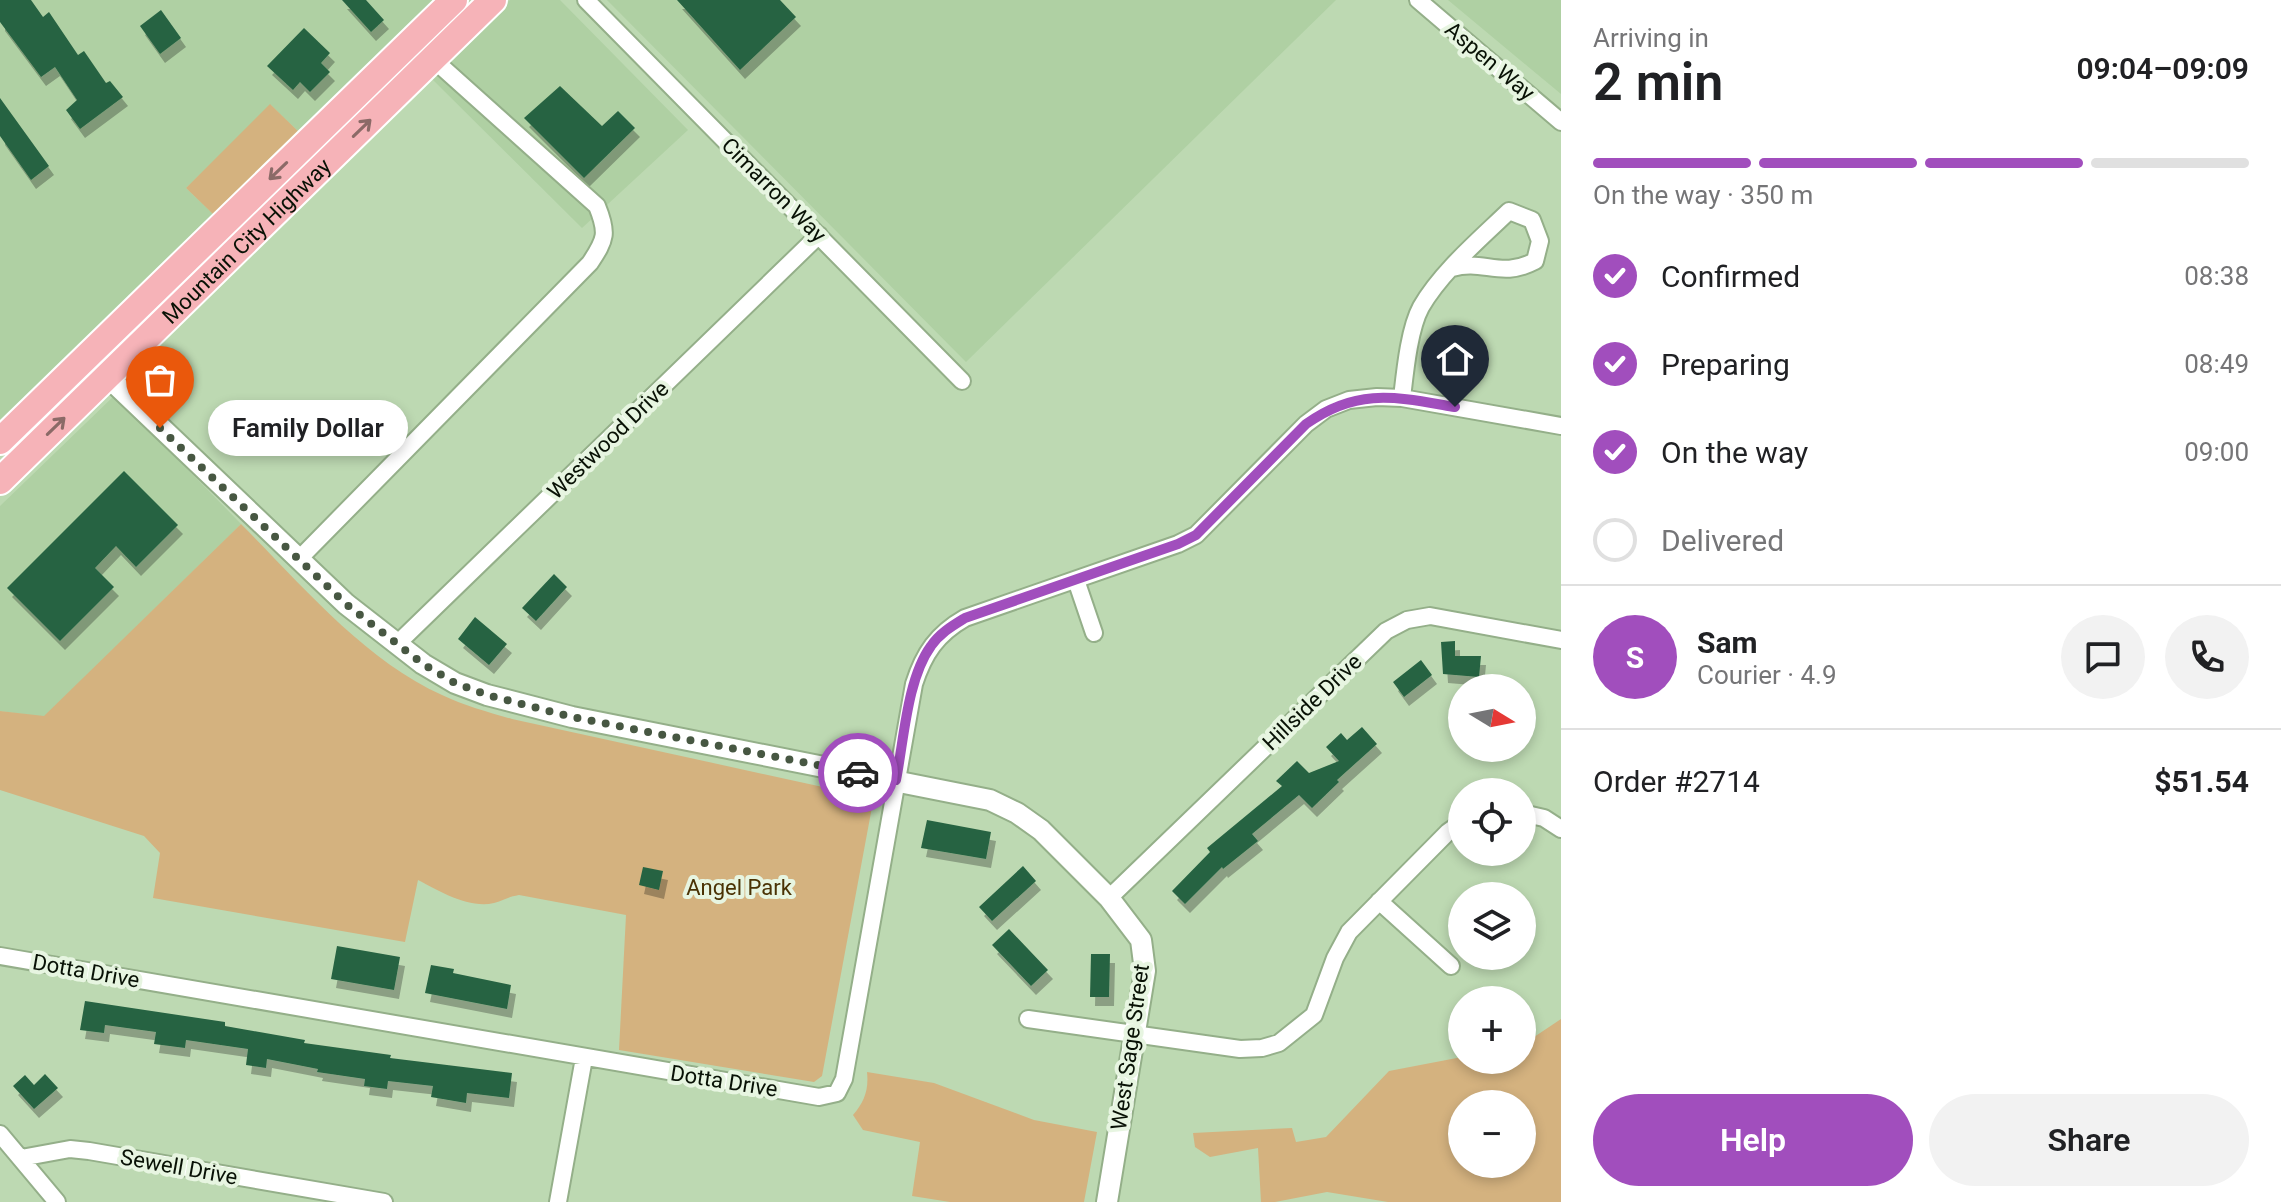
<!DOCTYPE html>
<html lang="en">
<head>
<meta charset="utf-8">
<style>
  :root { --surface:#fff; --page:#f2f2f2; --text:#202124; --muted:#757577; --line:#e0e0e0; --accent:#a14ebd }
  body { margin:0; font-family:Roboto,sans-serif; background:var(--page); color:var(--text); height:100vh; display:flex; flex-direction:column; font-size:30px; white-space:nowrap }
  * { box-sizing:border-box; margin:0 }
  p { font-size:26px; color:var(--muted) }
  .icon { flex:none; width:44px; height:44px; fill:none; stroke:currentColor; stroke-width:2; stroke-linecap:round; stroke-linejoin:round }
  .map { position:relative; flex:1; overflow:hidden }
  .sheet { display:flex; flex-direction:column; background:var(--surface); width:720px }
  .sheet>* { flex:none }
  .needle { width:52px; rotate:100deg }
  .tools { position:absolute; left:1448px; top:674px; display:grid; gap:16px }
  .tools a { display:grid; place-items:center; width:88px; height:88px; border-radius:50%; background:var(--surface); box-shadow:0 4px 12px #0003; font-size:40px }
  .pin { position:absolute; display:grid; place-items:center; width:68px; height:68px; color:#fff; margin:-82px -34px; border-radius:50% 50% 50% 0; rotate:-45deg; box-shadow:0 0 8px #0007 }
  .pin .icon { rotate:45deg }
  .courier { position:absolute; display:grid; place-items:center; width:80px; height:80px; margin:-40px; border:6px solid #a14ebd; border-radius:50%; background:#fff; color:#222; box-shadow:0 2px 10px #0007 }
  .bubble { position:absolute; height:56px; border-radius:28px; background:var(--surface); box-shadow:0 4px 12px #0003; font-size:26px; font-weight:600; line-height:56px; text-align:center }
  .headline em { font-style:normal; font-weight:600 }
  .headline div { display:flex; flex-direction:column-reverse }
  .headline { display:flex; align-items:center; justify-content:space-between; height:136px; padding:0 32px }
  h1 { font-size:52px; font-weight:600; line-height:60px }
  .bar { display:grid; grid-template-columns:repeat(4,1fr); gap:12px 8px; align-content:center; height:96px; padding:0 32px }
  .bar i { height:10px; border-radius:6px; background:var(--line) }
  .bar .on { background:var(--accent) }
  .bar p { grid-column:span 4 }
  .line { display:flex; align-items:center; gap:20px; padding:0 32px; border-top:2px solid var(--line) }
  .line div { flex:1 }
  .round { display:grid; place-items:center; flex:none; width:84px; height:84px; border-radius:42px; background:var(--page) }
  ol { padding:0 32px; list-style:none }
  li { display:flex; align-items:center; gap:24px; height:88px }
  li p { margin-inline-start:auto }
  li .icon { padding:8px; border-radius:50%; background:var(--accent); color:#fff; stroke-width:4 }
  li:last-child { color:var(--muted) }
  li i { width:44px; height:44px; border:4px solid var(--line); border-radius:50% }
  .action { display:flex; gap:16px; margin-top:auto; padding:16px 32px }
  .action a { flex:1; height:92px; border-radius:48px; background:var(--accent); color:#fff; font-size:32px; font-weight:600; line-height:92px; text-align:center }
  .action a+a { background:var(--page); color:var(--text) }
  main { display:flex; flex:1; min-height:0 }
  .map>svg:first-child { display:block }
  .built { fill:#afd0a3 }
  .green { fill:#d4b27f; fill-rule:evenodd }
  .building { fill:#276342; filter:url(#shadow) }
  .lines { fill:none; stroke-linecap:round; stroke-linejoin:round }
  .minor-casing { stroke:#94af89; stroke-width:20 }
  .tertiary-casing { stroke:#94af89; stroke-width:24 }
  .primary-casing { stroke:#fff; stroke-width:30 }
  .minor { stroke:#fff; stroke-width:16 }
  .tertiary { stroke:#fff; stroke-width:20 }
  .primary { stroke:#f6b3b8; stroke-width:26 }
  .oneway { stroke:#8b6a67 }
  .done { stroke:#475742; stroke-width:8; stroke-dasharray:0 14.4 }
  .route { stroke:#a14ebd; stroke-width:10 }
  .labels { text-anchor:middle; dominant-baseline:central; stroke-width:8; stroke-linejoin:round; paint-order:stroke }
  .street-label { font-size:22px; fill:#081105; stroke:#e7f5e1 }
  .park-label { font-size:22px; fill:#4a3204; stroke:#e7f5e1 }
</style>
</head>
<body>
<main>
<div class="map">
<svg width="1561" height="1202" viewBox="0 0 1561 1202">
  <defs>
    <filter id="shadow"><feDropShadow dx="5" dy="9" stdDeviation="0" flood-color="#0004"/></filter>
  </defs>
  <rect width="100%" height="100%" fill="#bdd9b2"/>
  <path class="built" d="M0,0H440L301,134L271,105L186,188L214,215L3,426L0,421Z
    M510,0H560L688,130L582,228L429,76Z
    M607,0H1336L966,362Z
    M1448,0H1561V94Z
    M115,395L241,524L44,717L0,711V506Z"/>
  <path class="green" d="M270,104L301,134L214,215L186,188Z
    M241,524C301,584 363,659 442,695C465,706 488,712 512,719L864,796L872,807L822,1076L814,1082L619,1050L626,915L519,895C507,897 503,901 494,903C469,909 439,891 418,880L405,942L153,898L160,853L144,836L0,790V711L44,716Z
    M1561,1019V1202H1388L1327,1192L1275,1202H1261L1258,1148L1210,1157L1195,1147L1193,1133L1292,1128L1296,1142L1326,1137L1389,1071L1462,1057V1060H1522V1045ZM1522,1104V1164H1462V1104Z
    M867,1072L934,1083L1034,1120L1097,1132L1084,1202H950L912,1196L920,1142L863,1130L853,1115C864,1102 869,1090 867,1072Z"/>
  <path class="building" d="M0,0H31L43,17L49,12L78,55L84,51L106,83L110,81L123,97L80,129L66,110L77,100L55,67L41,77L0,22Z
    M342,0H366L384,20L371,32Z
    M677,0H780L796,17L740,70Z
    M161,10L181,38L160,54L140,26Z
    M304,28L330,53L321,63L330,72L310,92L300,82L293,90L267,66Z
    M560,86L602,126L618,111L635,128L584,178L524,118Z
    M0,98L49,166L31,180L0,136Z
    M124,471L178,525L136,567L116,546L95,568L114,587L60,641L7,588Z
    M554,574L567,587L536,621L522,608Z
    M475,617L507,644L489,665L458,639Z
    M1455,641V656H1481L1479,677L1443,674L1441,642Z
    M1421,660L1432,675L1404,697L1393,682Z
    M1362,727L1377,744L1337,780L1339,782L1312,808L1299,795L1252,834L1258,841L1223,869L1222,867L1185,904L1172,891L1210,852L1207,848L1282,786L1276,781L1297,761L1309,773L1339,761L1326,747L1341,733L1347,740Z
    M927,820L991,832L986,859L921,848Z
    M1023,866L1036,881L992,921L979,907Z
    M643,867L663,871L659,890L639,885Z
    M1009,929L1048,970L1031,986L992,945Z
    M337,946L400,957L394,990L331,979Z
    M1091,954H1110L1109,997H1090Z
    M431,965L454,969L453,973L511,985L507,1009L425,993Z
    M85,1001L225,1022V1026L305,1040L304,1043L391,1055L390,1058L512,1073L509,1098L467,1093L466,1103L431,1097L433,1086L388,1081L387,1089L364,1086L365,1079L317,1072L318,1069L267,1059L266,1068L246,1065L248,1049L186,1040L185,1048L154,1044L156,1032L105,1025L104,1033L80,1030Z
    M45,1074L58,1088L34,1109L13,1086L25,1075L34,1085Z"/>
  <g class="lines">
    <defs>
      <path id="minor" d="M586,0L962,381
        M1418,0L1561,122
        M1402,398C1405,372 1409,329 1421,307C1441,272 1480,239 1509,211L1532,220L1540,241L1535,261C1501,279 1484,259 1452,268
        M298,560L590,263C606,239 608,233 597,206L433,59
        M1076,580L1094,633
        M397,644L819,235
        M1522,813L1544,818L1561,829
        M1109,898L1386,631L1407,620L1430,616L1561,640
        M1379,901L1451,966
        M0,956L819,1097L837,1093L844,1079L914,684C924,653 937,634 965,618L1178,544L1196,535L1306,424L1326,409L1349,400L1377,397L1402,398L1561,426
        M1028,1019L1240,1049L1262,1048L1279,1043L1314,1015L1335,958L1349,932L1448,832L1462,822
        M0,1134L57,1202
        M21,1158L70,1149L89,1151L384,1202
        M558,1202L584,1058"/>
      <path id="tertiary" d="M87,357L346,604L423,664L455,683L487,695L572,717L990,800L1017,813L1041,830L1109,898L1141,940L1145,971L1107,1202"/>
      <g id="primary">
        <path d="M0,441L454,0"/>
        <path id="s1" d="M0,481L493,0"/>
      </g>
    </defs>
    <use href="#minor" class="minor-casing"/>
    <use href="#tertiary" class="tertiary-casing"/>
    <use href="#primary" class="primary-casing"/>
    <use href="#minor" class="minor"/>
    <use href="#tertiary" class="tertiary"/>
    <use href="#primary" class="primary"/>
  </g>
  <defs><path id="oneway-shaft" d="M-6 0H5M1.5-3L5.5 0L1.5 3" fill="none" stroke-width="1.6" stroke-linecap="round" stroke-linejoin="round" transform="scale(2)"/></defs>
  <g class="oneway">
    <use href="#oneway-shaft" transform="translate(362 128) rotate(-44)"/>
    <use href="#oneway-shaft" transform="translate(278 171) rotate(136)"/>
    <use href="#oneway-shaft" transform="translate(56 426) rotate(-44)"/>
  </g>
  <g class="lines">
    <path class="done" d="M160,428L346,604L423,664L455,683L487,695L572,717L858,773"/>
    <path class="route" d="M858,773L896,780C904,740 907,679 931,646C940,633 952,626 965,618L1178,544L1196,535L1306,424C1358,387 1396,397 1455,407"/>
  </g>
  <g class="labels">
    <g class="street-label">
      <text transform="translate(1490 61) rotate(40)">Aspen Way</text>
      <text transform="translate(774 190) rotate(45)">Cimarron Way</text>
      <text stroke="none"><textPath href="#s1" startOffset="344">Mountain City Highway</textPath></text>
      <text transform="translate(608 440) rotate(-44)">Westwood Drive</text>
      <text transform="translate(1312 702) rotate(-44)">Hillside Drive</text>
      <text transform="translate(86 971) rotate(10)">Dotta Drive</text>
      <text transform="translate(1130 1047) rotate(-82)">West Sage Street</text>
      <text transform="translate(724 1081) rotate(9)">Dotta Drive</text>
      <text transform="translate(179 1167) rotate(10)">Sewell Drive</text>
    </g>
    <g class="park-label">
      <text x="739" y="887">Angel Park</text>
    </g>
  </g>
</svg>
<div class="tools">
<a><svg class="needle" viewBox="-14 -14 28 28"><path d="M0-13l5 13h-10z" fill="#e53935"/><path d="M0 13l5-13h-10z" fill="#757577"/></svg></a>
<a><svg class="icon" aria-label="locate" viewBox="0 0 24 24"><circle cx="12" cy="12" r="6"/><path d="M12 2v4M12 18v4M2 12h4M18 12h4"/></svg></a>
<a><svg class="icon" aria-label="layers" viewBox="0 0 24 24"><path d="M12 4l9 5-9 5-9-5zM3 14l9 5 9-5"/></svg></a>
<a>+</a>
<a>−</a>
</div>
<div class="pin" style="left:160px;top:428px;background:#ea580c"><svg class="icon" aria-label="bag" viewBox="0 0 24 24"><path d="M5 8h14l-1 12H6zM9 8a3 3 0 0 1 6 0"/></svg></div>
<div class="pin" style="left:1455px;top:407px;background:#1f2937"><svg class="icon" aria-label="home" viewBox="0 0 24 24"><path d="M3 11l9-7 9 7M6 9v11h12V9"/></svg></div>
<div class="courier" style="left:858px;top:773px"><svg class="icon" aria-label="car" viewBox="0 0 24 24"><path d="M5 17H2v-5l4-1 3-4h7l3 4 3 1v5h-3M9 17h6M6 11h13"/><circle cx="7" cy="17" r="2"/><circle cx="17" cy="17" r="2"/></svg></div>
<div class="bubble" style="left:208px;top:400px;width:200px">Family Dollar</div>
</div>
<section class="sheet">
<div class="headline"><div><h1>2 min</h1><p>Arriving in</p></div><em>09:04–09:09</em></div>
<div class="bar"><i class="on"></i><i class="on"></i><i class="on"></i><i></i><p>On the way · 350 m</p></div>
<ol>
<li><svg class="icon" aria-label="check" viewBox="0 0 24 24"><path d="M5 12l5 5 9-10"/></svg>Confirmed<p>08:38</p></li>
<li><svg class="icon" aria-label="check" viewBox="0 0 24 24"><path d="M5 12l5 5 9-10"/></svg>Preparing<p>08:49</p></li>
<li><svg class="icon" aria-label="check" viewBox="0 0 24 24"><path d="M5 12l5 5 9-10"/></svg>On the way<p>09:00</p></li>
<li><i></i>Delivered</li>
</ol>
<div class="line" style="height:144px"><b class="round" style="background:var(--accent);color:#fff">S</b><div><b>Sam</b><p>Courier · 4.9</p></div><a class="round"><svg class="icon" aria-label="chat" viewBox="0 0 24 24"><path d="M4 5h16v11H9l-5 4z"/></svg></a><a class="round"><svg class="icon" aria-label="phone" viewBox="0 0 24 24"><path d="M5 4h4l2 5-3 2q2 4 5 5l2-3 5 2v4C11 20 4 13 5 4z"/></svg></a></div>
<div class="line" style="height:104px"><div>Order #2714</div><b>$51.54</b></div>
<div class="action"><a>Help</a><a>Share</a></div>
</section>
</main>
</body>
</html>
